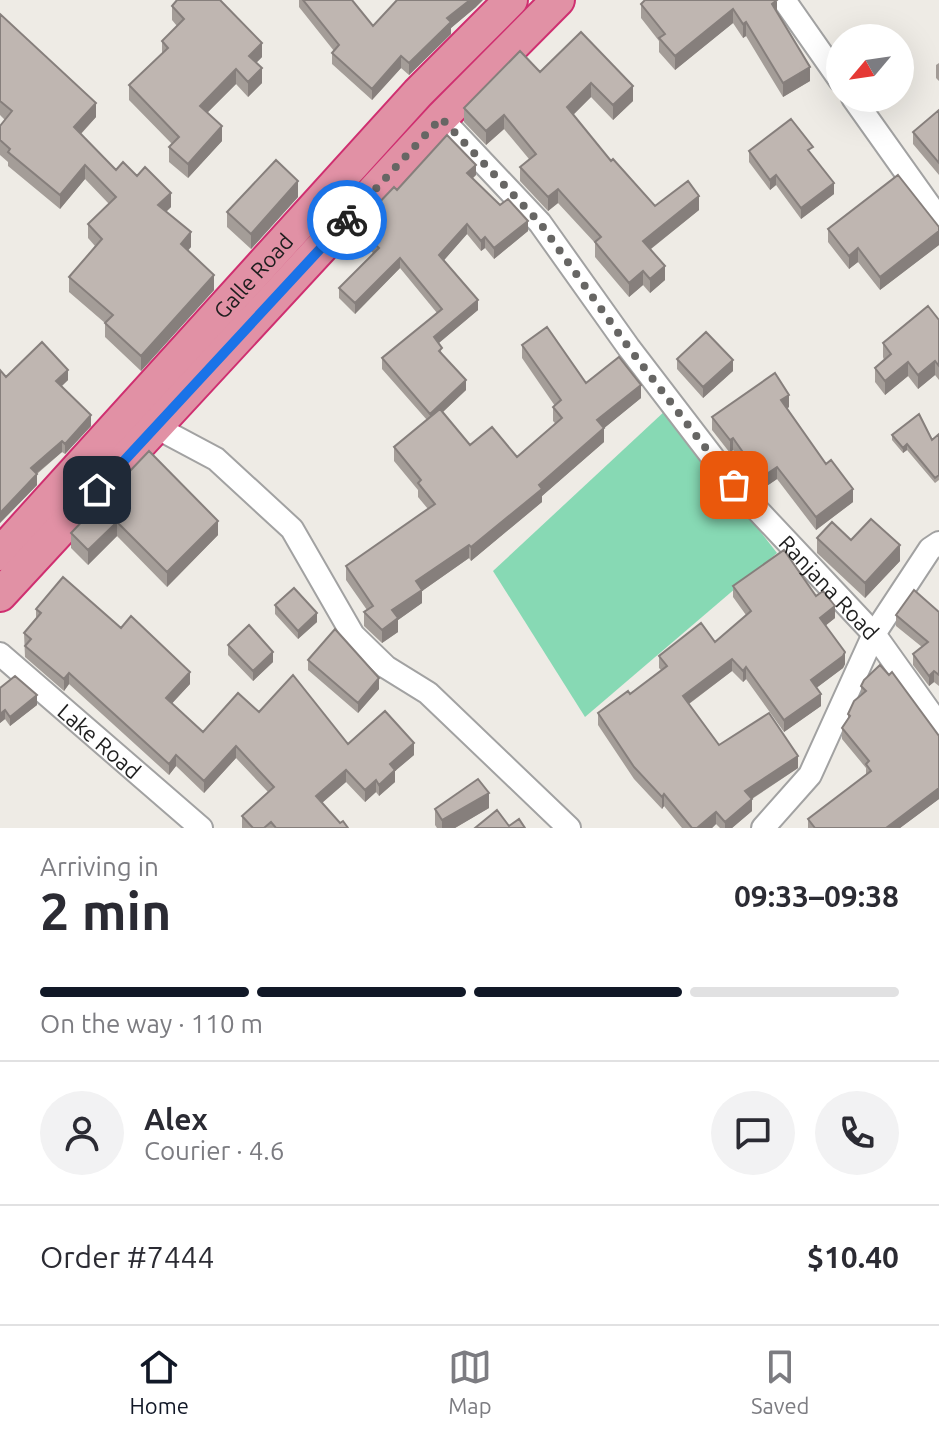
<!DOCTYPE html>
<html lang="en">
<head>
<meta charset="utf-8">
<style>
  :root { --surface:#fff; --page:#f2f2f3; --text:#2b2b33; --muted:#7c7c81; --line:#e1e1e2; --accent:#111827 }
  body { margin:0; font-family:Ubuntu,sans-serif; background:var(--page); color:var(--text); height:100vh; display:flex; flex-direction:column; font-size:30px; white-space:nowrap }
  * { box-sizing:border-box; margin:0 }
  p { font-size:26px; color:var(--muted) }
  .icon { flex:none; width:44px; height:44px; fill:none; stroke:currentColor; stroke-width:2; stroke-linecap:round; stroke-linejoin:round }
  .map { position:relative; height:828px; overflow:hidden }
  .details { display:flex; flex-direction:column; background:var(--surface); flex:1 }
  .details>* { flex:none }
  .needle { width:52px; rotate:241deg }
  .tools { position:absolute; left:826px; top:24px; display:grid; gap:16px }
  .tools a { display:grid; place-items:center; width:88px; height:88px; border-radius:50%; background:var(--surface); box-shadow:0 8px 32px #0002; font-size:40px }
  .pin { position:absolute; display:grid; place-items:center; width:68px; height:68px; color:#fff; margin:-34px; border-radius:16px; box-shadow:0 4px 12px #0006 }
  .courier { position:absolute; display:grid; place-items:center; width:80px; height:80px; margin:-40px; border:6px solid #1a73e8; border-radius:50%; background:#fff; color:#222; box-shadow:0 2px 10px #0007 }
  .head em { font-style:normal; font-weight:600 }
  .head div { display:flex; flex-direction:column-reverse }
  .head { display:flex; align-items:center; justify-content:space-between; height:136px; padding:0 40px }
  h1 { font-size:52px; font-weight:600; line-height:60px }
  .bar { display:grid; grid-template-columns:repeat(4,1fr); gap:12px 8px; align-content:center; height:96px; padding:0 40px }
  .bar i { height:10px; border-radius:6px; background:var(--line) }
  .bar .on { background:var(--accent) }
  .bar p { grid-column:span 4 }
  .line { display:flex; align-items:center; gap:20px; padding:0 40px; border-top:2px solid var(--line) }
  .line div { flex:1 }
  .round { display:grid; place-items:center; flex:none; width:84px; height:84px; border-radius:42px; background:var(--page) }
  .menu { display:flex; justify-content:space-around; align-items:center; height:112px; border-top:2px solid var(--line); background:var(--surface); font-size:22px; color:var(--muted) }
  .menu a { display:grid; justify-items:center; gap:4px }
  .menu .on { color:var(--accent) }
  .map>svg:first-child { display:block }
  .pitch { fill:#87d9b4 }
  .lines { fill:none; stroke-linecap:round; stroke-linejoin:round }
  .minor-casing { stroke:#a2a2a2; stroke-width:26 }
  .highway-casing { stroke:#cf2f70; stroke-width:36 }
  .minor { stroke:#fff; stroke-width:22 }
  .highway { stroke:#e191a5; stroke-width:32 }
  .wall { fill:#a49d98 }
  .shaded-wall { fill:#867f7c }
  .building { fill:#bfb6b1; stroke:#867f7c; stroke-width:2 }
  .done { stroke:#676664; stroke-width:8; stroke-dasharray:0 14.4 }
  .route { stroke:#1a73e8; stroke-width:10 }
  .labels { text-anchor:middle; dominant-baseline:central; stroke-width:7; stroke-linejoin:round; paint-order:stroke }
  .street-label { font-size:22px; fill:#1e1e1e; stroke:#fff }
</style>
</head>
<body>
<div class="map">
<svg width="939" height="828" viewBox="0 0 939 828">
  <rect width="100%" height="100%" fill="#eeebe5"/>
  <path class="pitch" d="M666,410L777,553L585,717L493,571Z"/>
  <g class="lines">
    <defs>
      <g id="minor">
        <path d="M784,0L840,80"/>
        <path d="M853,98L939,219"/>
        <path id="s1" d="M441,118L540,223L629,348L734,485L874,634L939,725"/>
        <path d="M156,427L216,459L292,529L353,635L386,667L428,693L569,828"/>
        <path id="s2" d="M0,654L201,828"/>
        <path d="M763,828L810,775L874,634L930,549L939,543"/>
      </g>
      <g id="highway">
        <path id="s3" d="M0,554L418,93L511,0"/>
        <path d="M0,595L441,118L558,0"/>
      </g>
    </defs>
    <use href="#minor" class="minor-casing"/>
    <use href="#highway" class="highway-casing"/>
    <use href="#minor" class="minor"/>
    <use href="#highway" class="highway"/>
  </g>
  <path class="wall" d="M299,0H352L373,26L476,7L451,28V34L409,75L401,68L372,100L332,64V53L334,51L299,7Z
    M641,4L777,13L810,81L783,97L746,36L743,38L733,23L675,70L659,52V41L641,18Z
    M172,6L262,57L256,63L262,83L248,97L236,84L207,113L222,141L188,178L169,162V147L172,144L129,100V85L162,53V41L177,26L172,20Z
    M0,14L96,117L81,134L116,170L137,176L171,207L166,212L191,247L187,250L214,290L141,371L105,337V323L69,292V277L95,246L88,238V224L109,204L85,179L60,209L8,166V162L0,155V126L5,120L0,115Z
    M581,32L633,101L613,120L591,97L573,115L611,161L655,206L699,210L651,249L665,280L650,293L643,285L629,297L595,257V243L558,203L548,211L520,181V167L529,159L504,129L486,145L464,122V108L540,72Z
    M939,63V81L936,78V65Z
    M939,110V175L913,144V132Z
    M749,151L813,156L834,194L801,219L776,185L770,190L749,162Z
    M476,175L472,178L528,231L494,259L485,248L481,251L467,234L443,261L478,310L439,343L442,355L466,390L443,412L470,445L517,457L556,424L553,421V407L555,406L522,358V345L586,383L641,398L604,428V442L542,496V502L471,561L469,558L422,591V603L398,620V632L382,643L364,626V612L367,610L346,580V566L428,509L418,497V490L394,461V447L427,420L382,369V358L437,313L400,268L355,314L339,298V288L374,254L356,237V227L397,190Z
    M298,197L251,249L227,227V212Z
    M939,227V245L880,290L858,262L849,269L828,242V229Z
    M939,320V380L935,375L918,389L908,376L885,395L875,382V368L884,360L883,357V343Z
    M677,359L733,371L703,398L677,369Z
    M0,370L6,377L68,380L62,386L91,426L65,454L62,452L37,474V485L0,523Z
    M789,407L787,409L853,502L816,530L777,479L761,490L733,450L730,453L712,430V417Z
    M939,434V480L935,483L907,450L903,453L892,440V435L932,440Z
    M149,451L218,535L167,587L117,536L88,565L71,548V533Z
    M817,538L851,540L900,561L865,598L817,553Z
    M733,586L816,596L835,618L826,625L845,664L843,668L816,688L821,706L784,732L746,679L743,682L732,671L689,704L719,745L798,768L752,799V811L732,828H720L716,824L712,828H682L664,806L662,809L634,779L598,725V713L630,694L661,670L659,668V656L715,642L746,615L733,597Z
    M275,605L317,622L298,639L275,614Z
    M36,609L121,628L190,684L172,703L203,732L259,712L348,744L414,755L395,771V782L379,796L376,792L365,802L346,782L322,803L340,823L348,828H242V816L268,792L236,758L204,793L176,766L169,775L69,684L64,691L25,657L24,633L36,618Z
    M939,612V686L934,682L929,686L913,665V654L922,647L896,626V615Z
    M228,645L273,662L253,681L228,655Z
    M308,660L379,689L358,713L308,670Z
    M864,680L939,799L900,828H808V819L866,775V768L842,739V728L848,719V714L861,696V686Z
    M0,688L37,705L10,726L5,719L0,723Z
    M489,808L455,828H437L435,825V809Z"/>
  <path class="shaded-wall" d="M470,0H483L476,7L451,28V34L409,75V63L447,18Z
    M777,1V15L772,4Z
    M733,9V23L675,70V56Z
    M746,22V36L743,38V24Z
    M262,43V57L249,70V56Z
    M401,56V68L372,100V89Z
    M810,67V81L783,97V83Z
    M262,68V83L248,97V82Z
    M236,69V84L200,120V106Z
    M591,83V97L567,121V107Z
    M633,86V101L613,120V105Z
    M96,103V117L74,141V127Z
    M504,115V129L486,145V131Z
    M222,126V141L188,178V164Z
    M85,165V179L60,209V195Z
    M476,165V175L467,184V173Z
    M776,175V185L770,190V180Z
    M298,181V197L251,249V234Z
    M834,183V194L801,219V208Z
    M558,189V203L548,211V197Z
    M171,193V207L158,219V205Z
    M699,196V210L643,255V241Z
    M528,221V231L494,259V248Z
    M467,224V234L439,266V255Z
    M939,231V245L880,290V277Z
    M191,232V247L181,259V244Z
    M485,237V248L481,251V241Z
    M858,248V262L849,269V256Z
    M400,258V268L355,314V303Z
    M665,266V280L650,293V279Z
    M643,271V285L629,297V283Z
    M214,275V290L141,371V356Z
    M478,300V310L434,347V337Z
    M733,360V371L703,398V387Z
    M935,361V375L918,389V375Z
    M908,362V376L885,395V381Z
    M68,370V380L56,391V381Z
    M466,380V390L430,424V414Z
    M641,385V398L597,434V420Z
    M789,395V407L781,412V400Z
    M91,415V426L65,454V444Z
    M604,428V442L542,496V502L471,561V547L539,485Z
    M733,438V450L730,453V440Z
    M62,441V452L31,478V468Z
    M907,444V450L903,453V448Z
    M777,467V479L761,490V478Z
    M37,474V485L0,523V513Z
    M853,489V502L816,530V517Z
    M218,521V535L167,587V572Z
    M117,522V536L88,565V550Z
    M469,545V558L422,591V603L398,620V632L382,643V630L392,610L416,581Z
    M900,545V561L865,598V583Z
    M835,606V618L820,630V618Z
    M317,613V622L298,639V631Z
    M273,652V662L253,681V671Z
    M845,652V664L843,668L811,692V680Z
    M732,659V671L683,708V696Z
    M746,667V679L743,682V671Z
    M934,671V682L929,686V676Z
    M190,672V684L166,710V698Z
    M69,673V684L64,691V679Z
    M379,678V689L358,713V703Z
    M821,694V706L784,732V720Z
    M37,695V705L10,726V717Z
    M5,710V719L0,723V714Z
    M414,743V755L395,771V782L379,796V785L390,764Z
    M236,746V758L204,793V781Z
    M176,755V766L169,775V764Z
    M798,756V768L745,803V791Z
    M346,770V782L316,808V796Z
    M376,780V792L365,802V790Z
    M939,788V799L900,828H886Z
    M489,793V808L455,828H442V820Z
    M664,794V806L662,809V797Z
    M752,799V811L732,828H725V822Z
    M716,812V824L712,828H697Z"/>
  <path class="building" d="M177,0H220L262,43L249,56L262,68L248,82L236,69L200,106L222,126L188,164L169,147L179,137L129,85L168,48L162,41L184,19L172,6Z
    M303,0H352L373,26L397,0H470L447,18L451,22L409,63L401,56L372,89L332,53L339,45Z
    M645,0H777L772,4L810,67L783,83L746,22L743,24L733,9L675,56L659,38L665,34L641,4Z
    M0,14L96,103L74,127L116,170L123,162L137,176L145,167L171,193L158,205L191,232L181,244L214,275L141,356L105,323L113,315L69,277L102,239L88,224L116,197L85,165L60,195L8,152L10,149L0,140V126L12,111L0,101Z
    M581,32L633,86L613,105L591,83L567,107L611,161L613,159L655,206L688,181L699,196L643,241L665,266L650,279L643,271L629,283L595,242L601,237L558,189L548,197L520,167L536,154L504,115L486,131L464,108L520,51L540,72Z
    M939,110V163L913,132Z
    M791,119L813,147L808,150L834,183L801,208L776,175L770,180L749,151Z
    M447,135L476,165L467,173L500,205L508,199L528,221L494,248L485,237L481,241L467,224L439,255L478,300L434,337L442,348L439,351L466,380L430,414L382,358L442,309L400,258L355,303L339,288L379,248L356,227L394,187L397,190Z
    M276,160L298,181L251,234L227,212Z
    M898,175L939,227V231L880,277L858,248L849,256L828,229Z
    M928,306L939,320V366L935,361L918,375L908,362L885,381L875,368L891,354L883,343Z
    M547,327L586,383L619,357L641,385L597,420L604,428L539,485L542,489L471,547L469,545L416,581L422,590L392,610L398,618L382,630L364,612L373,606L346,566L435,504L418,483L421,480L394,447L440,409L470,445L492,427L517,457L562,418L553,407L561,400L522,345Z
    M706,332L733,360L703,387L677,359Z
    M42,342L68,370L56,381L91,415L65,444L62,441L31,468L37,474L0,513V370L6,377Z
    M775,373L789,395L781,400L826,464L831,460L853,489L816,517L777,467L761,478L733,438L730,440L712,417Z
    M919,414L932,440L939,434V475L935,478L907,444L903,448L892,435Z
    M149,451L218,521L167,572L117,522L88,550L71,533Z
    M871,519L900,545L865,583L817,538L832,522L851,540Z
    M784,550L816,596L823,591L835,606L820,618L845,652L843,656L811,680L821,694L784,720L746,667L743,671L732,659L683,696L719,745L769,713L798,756L745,791L752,799L725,822L716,812L697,828H692L664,794L662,797L634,767L598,713L628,691L630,694L667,666L659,656L701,623L715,642L751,611L733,586Z
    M63,577L121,628L131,616L190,672L166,698L203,732L238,693L259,712L293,675L348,744L385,711L414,743L390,764L395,770L379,785L376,780L365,790L346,770L316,796L340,823L343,821L348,828H276L271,822L264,828H253L242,816L274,787L236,746L204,781L176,755L169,764L69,673L64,679L25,646L31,639L24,633L41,613L36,609Z
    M294,588L317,613L298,631L275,605Z
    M914,590L939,612V675L934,671L929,676L913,654L928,642L896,615Z
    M249,625L273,652L253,671L228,645Z
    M335,629L379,678L358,703L308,660Z
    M880,665L889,675L892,672L939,736V788L886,828H815L808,819L871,771L866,764L869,761L842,728L850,716L848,714L854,701L866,691L861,686L864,680Z
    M15,676L37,695L10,717L5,710L0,714V688Z
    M478,779L489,793L442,820L435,809Z
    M497,810L509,826L519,819L525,828H475Z"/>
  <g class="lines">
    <path class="done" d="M347,220L441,118L540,223L629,348L734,485"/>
    <path class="route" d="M97,490L347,220"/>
  </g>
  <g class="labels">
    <g class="street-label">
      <text stroke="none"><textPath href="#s3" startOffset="376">Galle Road</textPath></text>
      <text stroke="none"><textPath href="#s1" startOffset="610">Ranjana Road</textPath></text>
      <text stroke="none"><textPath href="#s2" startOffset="132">Lake Road</textPath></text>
    </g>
  </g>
</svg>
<div class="tools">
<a><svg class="needle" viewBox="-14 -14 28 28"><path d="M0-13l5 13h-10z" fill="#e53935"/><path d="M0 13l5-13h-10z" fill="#7c7c81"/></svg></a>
</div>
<div class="pin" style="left:734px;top:485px;background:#ea580c"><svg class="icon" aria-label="bag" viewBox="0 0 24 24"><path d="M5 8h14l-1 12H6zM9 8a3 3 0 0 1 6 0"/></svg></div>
<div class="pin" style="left:97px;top:490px;background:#1f2937"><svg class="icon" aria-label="home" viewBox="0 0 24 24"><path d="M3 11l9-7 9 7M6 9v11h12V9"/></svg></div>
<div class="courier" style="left:347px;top:220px"><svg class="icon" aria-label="bike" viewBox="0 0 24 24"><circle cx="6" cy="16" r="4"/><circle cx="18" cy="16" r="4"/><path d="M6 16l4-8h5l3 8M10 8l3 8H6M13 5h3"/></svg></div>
</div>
<section class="details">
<div class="head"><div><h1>2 min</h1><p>Arriving in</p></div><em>09:33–09:38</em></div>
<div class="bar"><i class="on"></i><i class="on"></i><i class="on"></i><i></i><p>On the way · 110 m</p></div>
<div class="line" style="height:144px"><a class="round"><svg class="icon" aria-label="person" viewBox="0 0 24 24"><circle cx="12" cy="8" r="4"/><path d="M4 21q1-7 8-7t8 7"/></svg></a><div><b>Alex</b><p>Courier · 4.6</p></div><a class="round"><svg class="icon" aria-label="chat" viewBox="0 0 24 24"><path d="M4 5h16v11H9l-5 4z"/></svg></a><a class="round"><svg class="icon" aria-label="phone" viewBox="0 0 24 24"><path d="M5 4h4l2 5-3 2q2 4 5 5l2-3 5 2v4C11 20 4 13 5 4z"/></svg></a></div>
<div class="line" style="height:104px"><div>Order #7444</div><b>$10.40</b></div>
</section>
<nav class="menu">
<a class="on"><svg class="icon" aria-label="home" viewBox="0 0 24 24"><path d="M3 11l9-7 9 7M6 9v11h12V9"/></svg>Home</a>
<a><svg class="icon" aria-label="map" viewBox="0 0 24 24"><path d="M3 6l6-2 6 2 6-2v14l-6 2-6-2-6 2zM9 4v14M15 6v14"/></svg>Map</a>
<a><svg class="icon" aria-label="saved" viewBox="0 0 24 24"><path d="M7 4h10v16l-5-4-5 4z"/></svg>Saved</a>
</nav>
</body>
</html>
